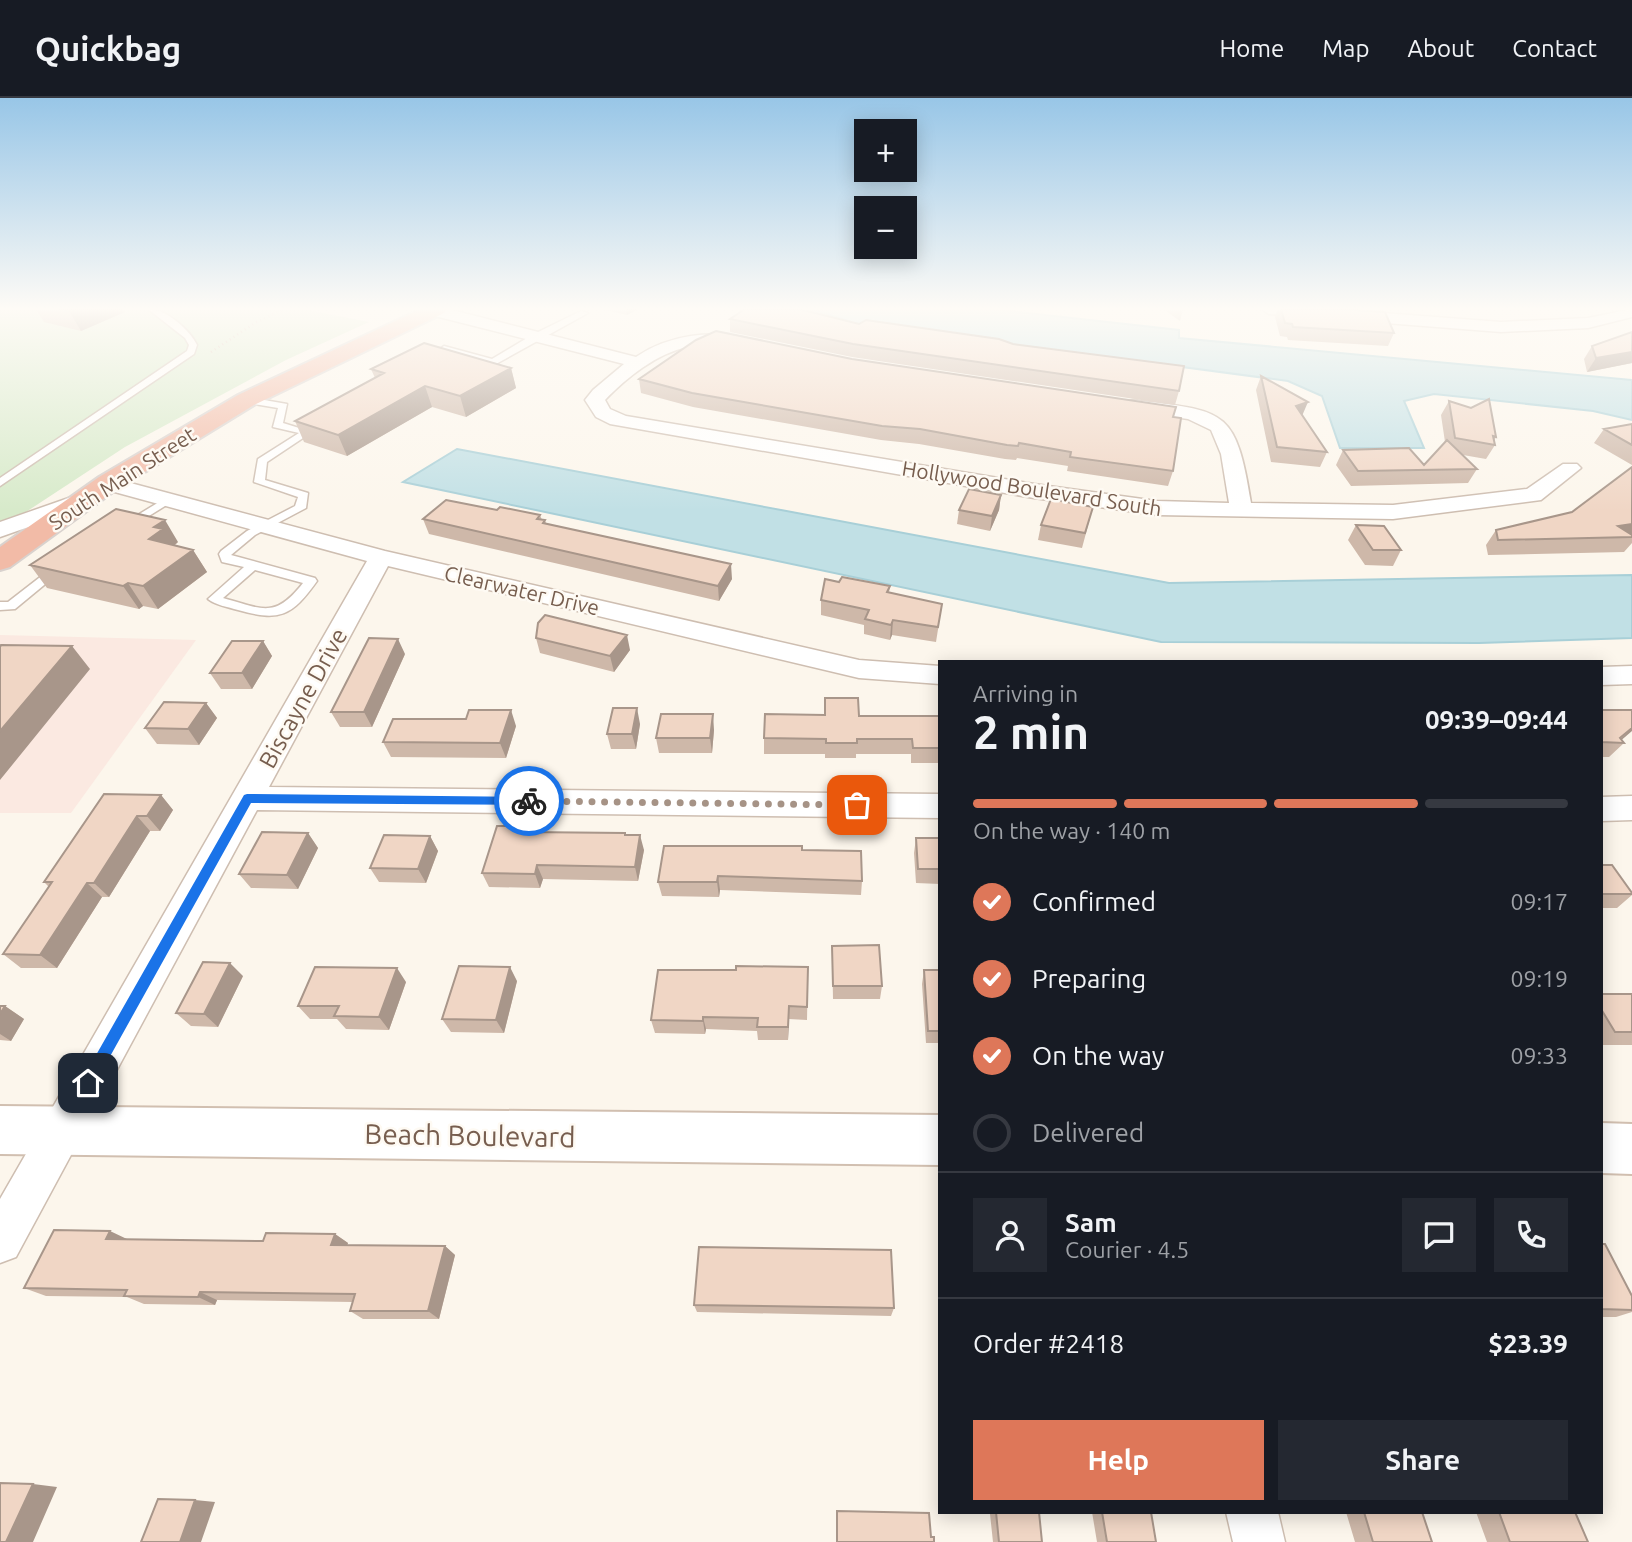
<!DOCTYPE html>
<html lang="en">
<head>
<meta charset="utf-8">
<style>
  :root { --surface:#171b24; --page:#242831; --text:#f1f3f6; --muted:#9ea1a6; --line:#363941; --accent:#de7759 }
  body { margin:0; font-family:Ubuntu,sans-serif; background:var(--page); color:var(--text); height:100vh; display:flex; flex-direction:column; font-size:26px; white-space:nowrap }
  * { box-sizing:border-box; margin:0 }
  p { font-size:23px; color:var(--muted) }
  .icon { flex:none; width:38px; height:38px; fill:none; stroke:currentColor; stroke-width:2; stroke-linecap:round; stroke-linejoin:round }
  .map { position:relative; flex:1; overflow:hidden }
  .sheet { position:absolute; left:938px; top:562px; width:665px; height:854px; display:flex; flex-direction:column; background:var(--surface); border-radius:0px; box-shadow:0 4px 18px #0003 }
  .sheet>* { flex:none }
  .fabs { position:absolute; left:854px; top:21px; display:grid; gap:14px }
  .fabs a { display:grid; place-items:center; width:63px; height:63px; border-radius:0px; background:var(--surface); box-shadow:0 4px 18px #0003; font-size:35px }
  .pin { position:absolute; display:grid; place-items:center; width:60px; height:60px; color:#fff; margin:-30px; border-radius:14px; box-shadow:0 4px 10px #0006 }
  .courier { position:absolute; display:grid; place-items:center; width:70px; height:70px; margin:-35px; border:5px solid #1a73e8; border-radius:50%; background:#fff; color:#222; box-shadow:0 2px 9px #0007 }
  .head em { font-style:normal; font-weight:700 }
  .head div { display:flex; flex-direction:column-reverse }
  .head { display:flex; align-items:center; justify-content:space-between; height:119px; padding:0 35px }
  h1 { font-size:46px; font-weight:700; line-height:52px }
  .bar { display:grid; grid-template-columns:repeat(4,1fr); gap:10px 7px; align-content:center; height:84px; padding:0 35px }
  .bar i { height:9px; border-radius:5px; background:var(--line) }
  .bar .on { background:var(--accent) }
  .bar p { grid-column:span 4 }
  .line { display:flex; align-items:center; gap:18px; padding:0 35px; border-top:2px solid var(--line) }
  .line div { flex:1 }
  .round { display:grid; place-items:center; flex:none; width:74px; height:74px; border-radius:0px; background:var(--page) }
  ol { padding:0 35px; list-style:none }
  li { display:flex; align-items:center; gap:21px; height:77px }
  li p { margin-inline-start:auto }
  li .icon { padding:7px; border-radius:50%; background:var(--accent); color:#fff; stroke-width:4 }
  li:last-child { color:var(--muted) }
  li i { width:38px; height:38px; border:4px solid var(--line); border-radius:50% }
  .button { display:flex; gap:14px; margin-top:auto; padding:14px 35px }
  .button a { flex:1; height:80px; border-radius:0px; background:var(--accent); color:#fff; font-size:28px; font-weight:700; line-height:80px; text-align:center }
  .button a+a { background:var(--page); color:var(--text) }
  header { display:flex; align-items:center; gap:42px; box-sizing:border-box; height:98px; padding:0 35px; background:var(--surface); border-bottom:2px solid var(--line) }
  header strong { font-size:33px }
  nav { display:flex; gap:38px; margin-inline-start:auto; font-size:24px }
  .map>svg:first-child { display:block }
  .commercial { fill:#fbe9e1 }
  .green { fill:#d7eaca }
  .water { fill:#c1e0e5; stroke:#a8cfd7; stroke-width:2 }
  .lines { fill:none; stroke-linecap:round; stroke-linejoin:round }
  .lane-casing { stroke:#cebeb1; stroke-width:3 }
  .street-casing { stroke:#cebeb1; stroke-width:3 }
  .secondary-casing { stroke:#d1bfb0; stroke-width:4 }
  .highway-casing { stroke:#d9d2ce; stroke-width:4 }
  .path { stroke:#d6baa8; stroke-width:2.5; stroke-dasharray:1 3.5; stroke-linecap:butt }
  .lane { fill:#fff; fill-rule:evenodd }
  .street { fill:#fff; fill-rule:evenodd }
  .secondary { fill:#fff; fill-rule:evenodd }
  .highway { fill:#f2bba7; fill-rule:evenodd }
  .wall { fill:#ceb8a9 }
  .shaded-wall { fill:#a8968a }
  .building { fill:#f0d6c5; stroke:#a8968a; stroke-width:2 }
  .route { fill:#1a73e8 }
  .done { stroke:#a69386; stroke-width:7; stroke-dasharray:0 12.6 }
  .labels { text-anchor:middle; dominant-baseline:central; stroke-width:5; stroke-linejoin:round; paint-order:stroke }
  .far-street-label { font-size:21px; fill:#775e4f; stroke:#fefaf3 }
  .street-label { font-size:24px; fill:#775e4f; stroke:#fefaf3 }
  .near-street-label { font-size:28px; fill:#775e4f; stroke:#fefaf3 }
</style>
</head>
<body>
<header>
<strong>Quickbag</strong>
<nav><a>Home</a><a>Map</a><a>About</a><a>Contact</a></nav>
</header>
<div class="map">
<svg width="1632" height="1444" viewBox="0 0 1632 1444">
  <rect width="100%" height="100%" fill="#fcf6ec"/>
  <path class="commercial" d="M0,537L196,542L71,715H0Z"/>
  <path class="green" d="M0,211H303L369,224L286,262L125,349L0,431Z"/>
  <path class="water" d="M810,211H991L1179,232V240L1632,282V322L1593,313L1434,296L1404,303L1424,350H1340L1322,298L1288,283L858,226Z
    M457,351L1169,485L1632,477V540L1479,545L1161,544L403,384Z"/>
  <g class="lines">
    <defs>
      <path id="lane" d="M148,211C165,210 190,232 197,247L194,256L0,388V380L187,253L189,247L185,240Z
        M581,213L588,215L496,266L440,251L444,248L492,261L532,237Z
        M246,299L287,306L283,325L312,334L267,364L265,382L308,395L306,410L255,437L231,457L315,480L317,483C292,518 280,524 238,512C228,509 215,507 208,501L244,469L222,464L219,456L221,453L247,433L295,408L298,399L254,384L258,361L299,335L273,329L278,310L243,304V300ZM255,472L303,485C275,521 263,511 223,500Z
        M169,398L175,401L173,403L128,431L118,429Z
        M57,466L63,470L61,473L15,511L0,512V504H8Z"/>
      <path id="street" d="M426,211H448L636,259C670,236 711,232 750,241L753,245C745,253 704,245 688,249C657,255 626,280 605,302L610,311L626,318L1034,386L1157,403L1229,405L1221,356L1211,332L1188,321L1126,312L1123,308L1126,304L1133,302C1224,313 1236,309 1251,405L1393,407L1527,391L1563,366H1577L1581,370L1541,402L1393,421L1157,417L1034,400L610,326L596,319L585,302L593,292L624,266L427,216Z
        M1261,211H1331L1501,224L1588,220L1632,211V219L1588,230L1501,234L1269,216Z
        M108,379L385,453L859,562L940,568V586L859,580L388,468L269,689L940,696V720L257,712L16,1159L0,1165V1101L367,463L100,390L97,385L100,380Z
        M83,395L91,397L94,402L91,407L0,439V424Z
        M1632,568V586L1601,587V569Z
        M1632,698V722L1601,723V699Z
        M1226,1414H1278L1285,1444H1233Z"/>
      <path id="secondary" d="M0,1008L940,1017V1067L0,1056Z
        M1601,1025L1632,1026V1076L1601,1075Z"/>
      <path id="highway" d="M421,211H447L444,215L254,307L117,391L10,469L0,472V449L99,379L238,297Z"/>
    </defs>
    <use href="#lane" class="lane-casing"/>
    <use href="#street" class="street-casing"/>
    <use href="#secondary" class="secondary-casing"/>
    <use href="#highway" class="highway-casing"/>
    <path class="path" d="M211,254L255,225L284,211"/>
    <use href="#lane" class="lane"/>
    <use href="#street" class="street"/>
    <use href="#secondary" class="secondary"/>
    <use href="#highway" class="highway"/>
  </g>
  <path class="wall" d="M36,211H123L125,214L81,233L44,224Z
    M601,211H638L627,217Z
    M1163,211H1183L1180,223Z
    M1278,211H1343L1394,235L1388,248L1288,242L1287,239L1280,238L1275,219Z
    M730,221L859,226L1179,293L1175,307L852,259L730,234Z
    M1632,234V265L1587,274L1584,261L1592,248Z
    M852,261L1173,319V373L1168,388L1067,373L1068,368L1017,360L1016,362L1005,361L919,346L881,342L693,309L641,295L639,281Z
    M511,270L516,290L466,319L432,309L347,358L304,344L295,323L375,280L371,271Z
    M1261,278L1327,354L1320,369L1271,364L1256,292Z
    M1449,303L1496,339L1494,343L1495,347L1486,361L1463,357L1477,371L1468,385L1351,388L1336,367L1343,352L1424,367L1445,344L1441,317Z
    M1632,326V367L1594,345L1604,331Z
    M1632,369V445L1624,454L1488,457L1486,447L1496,432L1572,414Z
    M1001,397L999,412L990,433L957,426L959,412Z
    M1093,409L1082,450L1038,442L1041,427Z
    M497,412L540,417L542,422H545L546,425L732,481L719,503L429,436L423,421Z
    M1356,427L1401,452L1393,468L1365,467L1348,442Z
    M178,444L175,447L193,452L207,474L158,511L143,508L139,511L47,490L30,467Z
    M839,484L890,488L889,495L942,506L936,544L892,537L890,542L864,536V527L821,517V502Z
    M536,540L630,552L614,574L540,555Z
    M263,543L272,558L252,591H221L210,575Z
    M405,556L372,629H340L331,614Z
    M206,605L217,620L199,647L157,646L145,630Z
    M1601,612L1624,645L1609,659H1601Z
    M859,618H940V665H911V656H856V660H825V656H764V640Z
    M640,626L636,651H611L607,636Z
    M516,628L506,660L391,659L383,644Z
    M714,632L712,655H659L656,640Z
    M161,697L173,712L160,733H150L109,799H102L57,870H21L3,856L49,789L44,784Z
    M529,734L626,737L644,752L638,783L543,781L540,790L489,789L482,775Z
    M308,735L318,750L298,791L251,790L239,776Z
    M430,738L438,753L426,785L379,784L370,770Z
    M916,740H940V786L916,785L914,755Z
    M802,752L862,783L861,797L720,792L719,799L662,798L658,784Z
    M1601,767L1632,795V797L1617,810H1601Z
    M832,848L882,888L880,901H833Z
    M808,869L807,922L789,921L788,942H758L757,933L706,931L705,936L655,935L651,922L736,872Z
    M924,872H940V945H926L922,886Z
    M243,878L218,929L191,928L176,915Z
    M517,883L504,935L451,934L442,921Z
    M406,884L389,932L346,931L337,921H310L298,908Z
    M1601,896H1632V947H1601Z
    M0,908H5L24,921L11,943L0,942Z
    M335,1136L348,1145L347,1147L445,1148L455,1157L439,1221H363L350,1213L353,1204L217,1202L215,1207L144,1206L127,1199L46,1198L24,1190L128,1142L263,1143Z
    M1601,1146L1632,1198V1214L1616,1219H1601Z
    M694,1207L894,1210L891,1218L697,1214Z
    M996,1414L1042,1444H993L990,1416Z
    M1092,1414H1151L1156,1444H1097Z
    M1346,1414H1422L1432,1444H1355Z
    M1476,1414H1575L1588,1444H1487Z"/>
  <path class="shaded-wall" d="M75,211H123L125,214L81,233L69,213Z
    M626,211H638L627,217Z
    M1632,254V265L1587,274L1596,260Z
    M511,270L516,290L466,319L460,298Z
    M425,288L432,309L347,358L338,337Z
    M1308,304L1302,318L1296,308Z
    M1001,397L999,412L990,433L992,418Z
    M165,422L178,444L173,448L149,441L154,429Z
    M1632,426V437L1618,428Z
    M193,452L207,474L158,511L143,488Z
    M731,466L732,481L719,503L718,488Z
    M128,485L143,508L139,511L123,488Z
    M893,522L892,537L890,542L891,527Z
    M627,537L630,552L614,574L610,558Z
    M398,541L405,556L372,629L364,614Z
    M263,543L272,558L252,591L242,575Z
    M72,548L90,571L0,682V633Z
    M206,605L217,620L199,647L188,631Z
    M637,610L640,626L636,651L632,636Z
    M511,612L516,628L506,660L500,645Z
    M713,616L714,632L712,655L710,640Z
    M1632,630V633L1618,645H1616Z
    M161,697L173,712L160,733L147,718Z
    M137,718L150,733L109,799L94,785Z
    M308,735L318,750L298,791L287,777Z
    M640,737L644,752L638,783L635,769Z
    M430,738L438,753L426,785L418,771Z
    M537,767L543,781L540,790L535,776Z
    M718,778L720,792L719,799L717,784Z
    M87,785L102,799L57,870L40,857Z
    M230,865L243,878L218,929L204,916Z
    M510,869L517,883L504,935L496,922Z
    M397,870L406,884L389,932L379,919Z
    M5,908L24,921L11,943L0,936V916Z
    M789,908V921L788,942V929Z
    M703,919L706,931L705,936L703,923Z
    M110,1133L129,1142L106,1141Z
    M335,1136L348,1145L344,1156L331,1147Z
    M445,1148L455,1157L439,1221L428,1213Z
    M200,1194L217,1202L215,1207L198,1199Z
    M33,1386L57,1389L33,1444H6Z
    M195,1402L215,1404L201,1444H180Z"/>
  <path class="building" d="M59,211H75L69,213Z
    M745,211H799L859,226L866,222L999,241L1013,246L1184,268L1179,293L853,246L730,221Z
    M1281,211H1343L1385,214L1394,235L1293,229L1292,226L1285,225Z
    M716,233L852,261L1176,309L1173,319L1181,320L1173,373L1070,359L1071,354L1019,345L1018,348L1007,347L920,331L882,328L692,295L639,281L696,242Z
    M1632,234V254L1596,260L1592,248Z
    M424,245L511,270L460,298L425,288L338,337L295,323L384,275L371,271Z
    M1261,278L1308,304L1296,308L1327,354L1277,349Z
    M1489,301L1496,339L1493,338L1495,347L1455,340L1449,303L1471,310Z
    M1632,326V347L1604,331Z
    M1447,342L1477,371L1358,373L1343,352L1409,350L1424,367Z
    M1632,369V426L1618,428L1632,437V439L1498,442L1496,432L1572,414Z
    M969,391L1001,397L992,418L959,412Z
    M1051,401L1093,409L1085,435L1041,427Z
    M446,402L497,412L500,409L540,417L537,421L545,422L543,425L731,466L718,488L423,421Z
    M116,411L165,422L154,429L163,431L149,441L193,452L143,488L128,485L123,488L30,467Z
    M1356,427L1384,428L1401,452H1373Z
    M842,479L890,488L887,494L942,506L938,529L893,522L891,527L865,521L869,512L821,502L825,481L839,484Z
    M545,517L627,537L610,558L536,540L538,525Z
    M369,540L398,541L364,614H331Z
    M232,543H263L242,575H210Z
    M1,547L72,548L0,633V549Z
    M825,600H858L859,618H940V650H913L912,641H857V645H826V641L764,640L765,616L825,617Z
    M164,604L206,605L188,631L145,630Z
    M613,610H637L632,636H607Z
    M469,612H511L500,645L383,644L393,621H466Z
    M1601,612H1632V630L1620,640L1624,645L1601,644Z
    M661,616H713L710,640H656Z
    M104,696L161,697L147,718H137L94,785H87L40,857L3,856L52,784H44Z
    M497,728H526L525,734L625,735V737H640L635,769L537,767L535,776L482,775Z
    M262,734L308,735L287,777L239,776Z
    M384,737L430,738L418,771L370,770Z
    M916,740H940V771H918Z
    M664,748H802V752L861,753L862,783L718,778L717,784H658Z
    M1601,767H1612L1632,795V796H1601Z
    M879,847L882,888H833L832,848Z
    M203,864L230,865L204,916L176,915Z
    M459,868L510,869L496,922L442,921Z
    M736,868L808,869L807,909L789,908L788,929H757L758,920L703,919V923L651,922L658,872H736Z
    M315,869L397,870L379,919L334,918L339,908H298Z
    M924,872H940V933H928Z
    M1601,896H1632V934H1615L1601,911Z
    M0,908H5L0,916Z
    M54,1132L110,1133L106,1141L263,1143L266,1135L335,1136L331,1147L445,1148L428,1213H350L355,1196L200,1194L198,1199L124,1198L127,1192L24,1190Z
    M1601,1146H1605L1632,1198V1212L1601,1211Z
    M699,1149L891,1152L894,1210L694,1207Z
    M0,1385L33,1386L6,1444H0Z
    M158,1401L195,1402L180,1444H141Z
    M837,1413L929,1415L931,1439H934V1444H837Z
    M996,1414H1039L1042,1444H999Z
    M1102,1414H1151L1156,1444H1107Z
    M1364,1414H1422L1432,1444H1373Z
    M1499,1414H1575L1588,1444H1510Z"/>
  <linearGradient id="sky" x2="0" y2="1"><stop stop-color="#98c6e7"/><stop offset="0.51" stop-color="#fefbf6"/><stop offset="1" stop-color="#fefbf6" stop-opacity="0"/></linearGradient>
  <rect width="1632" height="413" fill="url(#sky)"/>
  <path class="route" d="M247,696L529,699L534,703L529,707L251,705L93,989H83V980L244,697Z"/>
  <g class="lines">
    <path class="done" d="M529,703L857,707"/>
  </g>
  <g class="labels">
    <g class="far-street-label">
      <text transform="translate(122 380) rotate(-33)">South Main Street</text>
      <text transform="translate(1032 390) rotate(9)">Hollywood Boulevard South</text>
      <text transform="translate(522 492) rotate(13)">Clearwater Drive</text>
    </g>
    <g class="street-label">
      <text transform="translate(303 600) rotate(-61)">Biscayne Drive</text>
    </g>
    <g class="near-street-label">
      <text transform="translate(470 1037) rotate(1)">Beach Boulevard</text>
    </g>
  </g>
</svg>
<div class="fabs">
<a>+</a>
<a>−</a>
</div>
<div class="pin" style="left:857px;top:707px;background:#ea580c"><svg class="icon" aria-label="bag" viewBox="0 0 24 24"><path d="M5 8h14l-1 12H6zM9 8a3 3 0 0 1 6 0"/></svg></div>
<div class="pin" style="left:88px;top:985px;background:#1f2937"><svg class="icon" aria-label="home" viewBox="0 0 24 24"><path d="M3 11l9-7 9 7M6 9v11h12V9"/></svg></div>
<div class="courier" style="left:529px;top:703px"><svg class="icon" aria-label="bike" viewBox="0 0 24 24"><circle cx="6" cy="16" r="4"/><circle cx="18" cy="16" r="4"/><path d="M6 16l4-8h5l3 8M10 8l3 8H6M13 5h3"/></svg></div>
<section class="sheet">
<div class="head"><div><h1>2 min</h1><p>Arriving in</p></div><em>09:39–09:44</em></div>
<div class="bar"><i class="on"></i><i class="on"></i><i class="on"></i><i></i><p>On the way · 140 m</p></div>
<ol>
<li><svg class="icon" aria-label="check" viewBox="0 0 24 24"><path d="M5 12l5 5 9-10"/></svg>Confirmed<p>09:17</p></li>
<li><svg class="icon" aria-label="check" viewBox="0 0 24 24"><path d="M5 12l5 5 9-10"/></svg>Preparing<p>09:19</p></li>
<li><svg class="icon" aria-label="check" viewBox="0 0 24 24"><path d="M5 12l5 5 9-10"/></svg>On the way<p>09:33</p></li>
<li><i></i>Delivered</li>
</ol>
<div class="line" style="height:126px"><a class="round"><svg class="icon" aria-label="person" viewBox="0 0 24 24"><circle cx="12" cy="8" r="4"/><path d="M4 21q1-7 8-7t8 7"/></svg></a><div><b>Sam</b><p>Courier · 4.5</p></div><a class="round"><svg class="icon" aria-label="chat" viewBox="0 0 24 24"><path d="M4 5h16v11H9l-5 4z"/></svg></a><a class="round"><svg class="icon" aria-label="phone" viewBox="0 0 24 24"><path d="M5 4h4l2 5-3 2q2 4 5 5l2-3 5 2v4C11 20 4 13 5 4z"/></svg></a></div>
<div class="line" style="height:91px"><div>Order #2418</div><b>$23.39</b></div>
<div class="button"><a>Help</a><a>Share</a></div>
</section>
</div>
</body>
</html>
